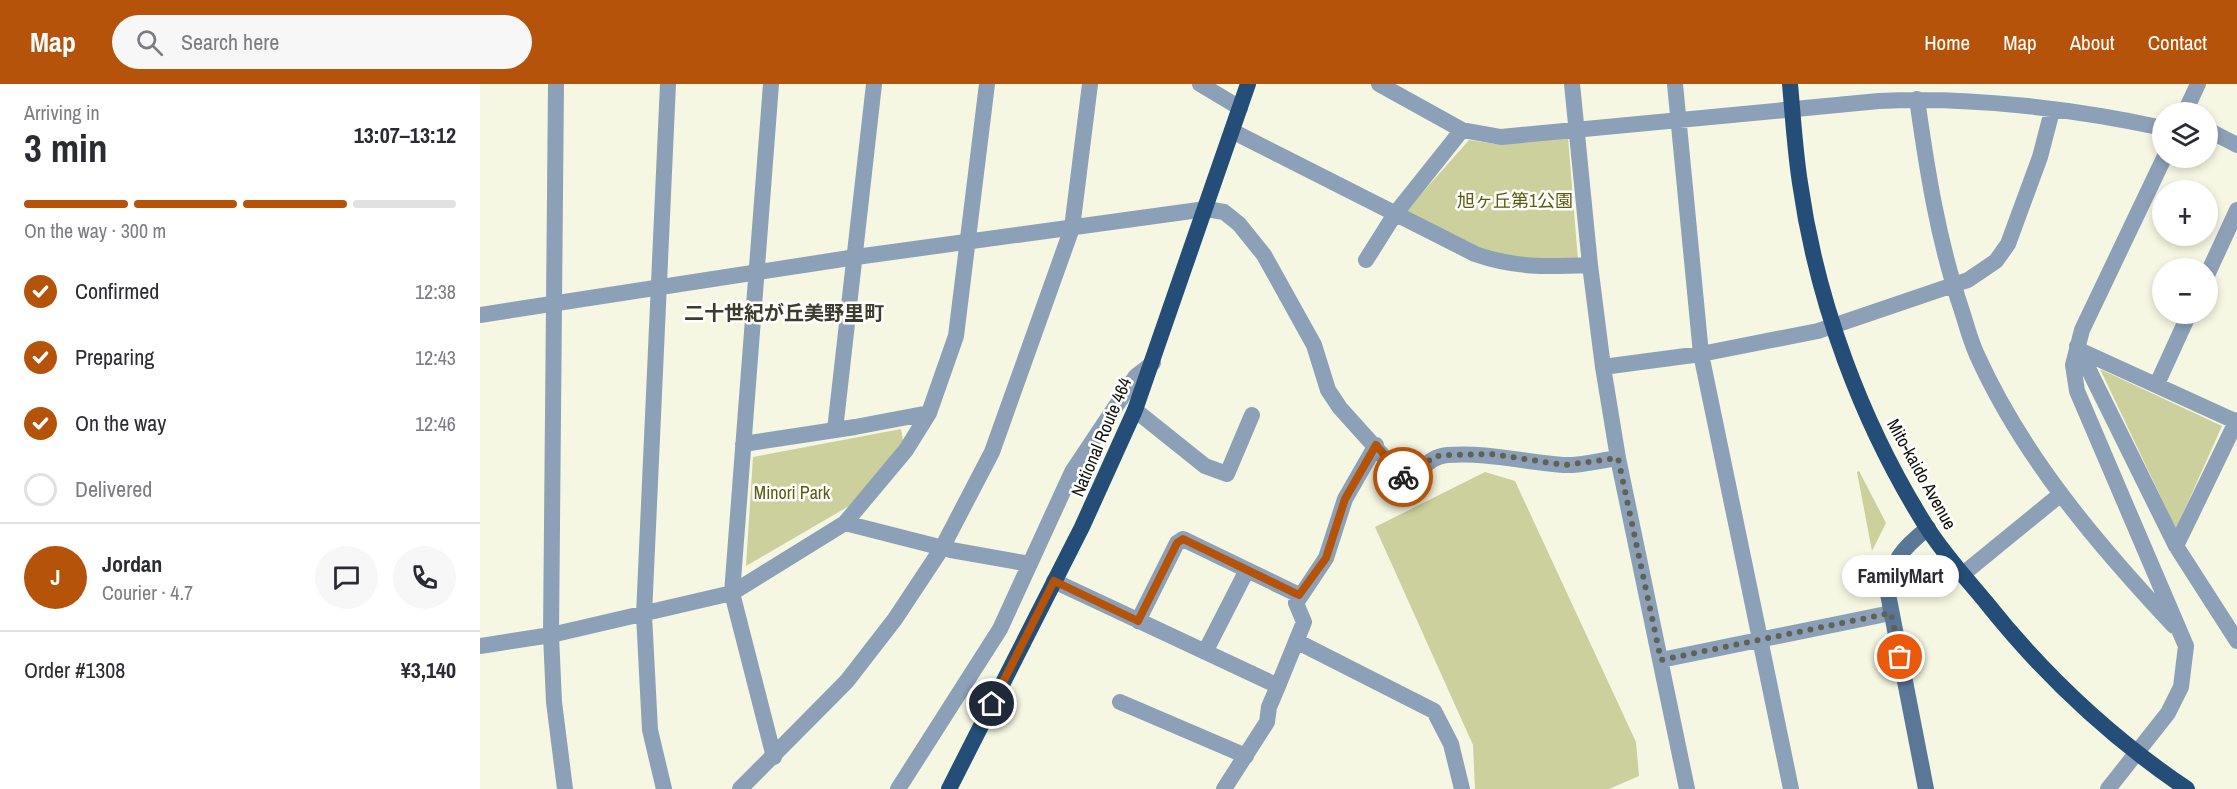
<!DOCTYPE html>
<html lang="en">
<head>
<meta charset="utf-8">
<style>
  :root { --surface:#fff; --page:#f7f7f7; --text:#2b2b33; --muted:#7c7c81; --line:#e1e1e2; --accent:#b45309 }
  body { margin:0; font-family:"Archivo Narrow","Noto Sans JP",sans-serif; background:var(--page); color:var(--text); height:100vh; display:flex; flex-direction:column; font-size:22px; white-space:nowrap }
  * { box-sizing:border-box; margin:0 }
  p { font-size:20px; color:var(--muted) }
  .icon { flex:none; width:33px; height:33px; fill:none; stroke:currentColor; stroke-width:2; stroke-linecap:round; stroke-linejoin:round }
  .map { position:relative; flex:1; overflow:hidden }
  .sheet { display:flex; flex-direction:column; background:var(--surface); width:480px }
  .sheet>* { flex:none }
  .buttons { position:absolute; left:1672px; top:18px; display:grid; gap:12px }
  .buttons a { display:grid; place-items:center; width:66px; height:66px; border-radius:50%; background:var(--surface); box-shadow:0 3px 9px #0003; font-size:30px }
  .pin { position:absolute; display:grid; place-items:center; width:51px; height:51px; color:#fff; margin:-26px; border:3px solid #fff; border-radius:50%; box-shadow:0 2px 6px #0007 }
  .courier { position:absolute; display:grid; place-items:center; width:60px; height:60px; margin:-30px; border:4px solid #b45309; border-radius:50%; background:#fff; color:#222; box-shadow:0 2px 8px #0007 }
  .bubble { position:absolute; height:42px; border-radius:21px; background:var(--surface); box-shadow:0 3px 9px #0003; font-size:20px; font-weight:700; line-height:42px; text-align:center }
  .overview em { font-style:normal; font-weight:700 }
  .overview div { display:flex; flex-direction:column-reverse }
  .overview { display:flex; align-items:center; justify-content:space-between; height:102px; padding:0 24px }
  h1 { font-size:39px; font-weight:700; line-height:45px }
  .bar { display:grid; grid-template-columns:repeat(4,1fr); gap:9px 6px; align-content:center; height:72px; padding:0 24px }
  .bar i { height:8px; border-radius:4px; background:var(--line) }
  .bar .on { background:var(--accent) }
  .bar p { grid-column:span 4 }
  .line { display:flex; align-items:center; gap:15px; padding:0 24px; border-top:2px solid var(--line) }
  .line div { flex:1 }
  .round { display:grid; place-items:center; flex:none; width:63px; height:63px; border-radius:32px; background:var(--page) }
  ol { padding:0 24px; list-style:none }
  li { display:flex; align-items:center; gap:18px; height:66px }
  li p { margin-inline-start:auto }
  li .icon { padding:6px; border-radius:50%; background:var(--accent); color:#fff; stroke-width:4 }
  li:last-child { color:var(--muted) }
  li i { width:33px; height:33px; border:3px solid var(--line); border-radius:50% }
  header { display:flex; align-items:center; gap:36px; box-sizing:border-box; height:84px; padding:0 30px; background:var(--accent); color:#fff }
  header strong { font-size:28px }
  nav { display:flex; gap:33px; margin-inline-start:auto; font-size:21px }
  .search { width:420px; height:54px; background:var(--page); display:flex; align-items:center; gap:15px; box-sizing:border-box; padding:0 21px; border-radius:33px; color:var(--muted); font-size:22px }
  main { display:flex; flex:1; min-height:0 }
  .map>svg:first-child { display:block }
  .green { fill:#ccd09c }
  .lines { fill:none; stroke-linecap:round; stroke-linejoin:round }
  .minor { stroke:#8ca0b7; stroke-width:16 }
  .tertiary { stroke:#8ca0b7; stroke-width:16 }
  .secondary { stroke:#5a7798; stroke-width:16 }
  .trunk { stroke:#244e77; stroke-width:16 }
  .done { stroke:#616256; stroke-width:6; stroke-dasharray:0 10.8 }
  .route { stroke:#b45309; stroke-width:8 }
  .labels { text-anchor:middle; dominant-baseline:central; stroke-width:5; stroke-linejoin:round; paint-order:stroke }
  .park-label { font-size:18px; fill:#5a5c0c; stroke:#fff }
  .street-label { font-size:18px; fill:#11120a; stroke:#fff }
  .neighbourhood-label { font-size:20px; font-weight:bold; fill:#3c3d2c; stroke:#fff }
</style>
</head>
<body>
<header>
<strong>Map</strong>
<div class="search"><svg class="icon" aria-label="search" viewBox="0 0 24 24"><circle cx="10" cy="10" r="6"/><path d="M15 15l6 6"/></svg>Search here</div>
<nav><a>Home</a><a>Map</a><a>About</a><a>Contact</a></nav>
</header>
<main>
<section class="sheet">
<div class="overview"><div><h1>3 min</h1><p>Arriving in</p></div><em>13:07–13:12</em></div>
<div class="bar"><i class="on"></i><i class="on"></i><i class="on"></i><i></i><p>On the way · 300 m</p></div>
<ol>
<li><svg class="icon" aria-label="check" viewBox="0 0 24 24"><path d="M5 12l5 5 9-10"/></svg>Confirmed<p>12:38</p></li>
<li><svg class="icon" aria-label="check" viewBox="0 0 24 24"><path d="M5 12l5 5 9-10"/></svg>Preparing<p>12:43</p></li>
<li><svg class="icon" aria-label="check" viewBox="0 0 24 24"><path d="M5 12l5 5 9-10"/></svg>On the way<p>12:46</p></li>
<li><i></i>Delivered</li>
</ol>
<div class="line" style="height:108px"><b class="round" style="background:var(--accent);color:#fff">J</b><div><b>Jordan</b><p>Courier · 4.7</p></div><a class="round"><svg class="icon" aria-label="chat" viewBox="0 0 24 24"><path d="M4 5h16v11H9l-5 4z"/></svg></a><a class="round"><svg class="icon" aria-label="phone" viewBox="0 0 24 24"><path d="M5 4h4l2 5-3 2q2 4 5 5l2-3 5 2v4C11 20 4 13 5 4z"/></svg></a></div>
<div class="line" style="height:78px"><div>Order #1308</div><b>¥3,140</b></div>
</section>
<div class="map">
<svg width="1757" height="705" viewBox="0 0 1757 705">
  <rect width="100%" height="100%" fill="#f5f7e2"/>
  <path class="green" d="M1088,53L1098,176L1014,172L926,127L989,56L1016,60Z
    M1620,285L1742,342L1696,445Z
    M421,345L424,361L369,422L266,482L273,373Z
    M1379,387L1406,439L1392,467L1377,388Z
    M1005,388L1035,397L1156,658L1159,692L1129,705H995L993,661L895,443Z"/>
  <g class="lines">
    <path class="minor" d="M291,0L252,509L294,673
      M720,0L760,24
      M899,0L982,46L1021,53L1399,17C1488,12 1596,25 1683,44
      M1092,0L1110,181
      M1195,0L1221,270L1311,705
      M1437,15C1447,86 1458,156 1481,224C1486,239 1490,256 1497,271C1543,373 1618,461 1694,542
      M1705,28L1718,0
      M1728,46L1757,61
      M752,47L995,170C1035,184 1067,183 1110,181L1123,283L1221,270L1338,247L1488,196L1516,177L1528,160L1560,73L1572,27
      M726,125L744,128L759,140L784,171L834,261L848,306L860,324L924,395C942,392 945,373 967,371C1009,368 1042,378 1083,381C1100,382 1121,376 1138,374L1207,705
      M592,144L610,0
      M886,176L915,130L982,46
      M1728,189L1757,126
      M1597,262L1696,462L1757,557
      M1599,266L1757,338
      M1123,283L1138,374
      M1677,300L1709,230
      M655,326L725,382L747,390L772,331
      M355,346L394,0
      M263,360L375,343L449,329
      M365,439L471,466L550,480
      M1696,462L1757,336
      M1483,490L1581,410
      M574,497L798,602L824,538L816,519L846,474L865,415L896,361
      M658,537L697,459L703,455L819,511
      M71,551L252,509L365,439L426,366L449,329L476,252L507,0
      M818,558L954,627L971,660L982,705
      M725,568L767,486
      M1181,576L1411,529
      M640,618L766,672
      M184,705L170,646L164,531L188,0
      M418,705L520,545L592,388L656,292L673,279
      M744,705L787,638L789,623L798,602
      M1628,705L1688,629L1701,603L1706,562L1597,307L1593,281L1602,246L1684,74"/>
    <path class="tertiary" d="M76,0L71,551L74,618L85,705
      M0,231L376,173L726,125
      M0,562L71,551
      M260,705L367,597L415,535L462,464L512,368L592,144"/>
    <path class="secondary" d="M1446,705L1408,510C1409,478 1424,463 1448,444"/>
    <path class="trunk" d="M1310,0C1313,33 1315,67 1320,99C1337,219 1382,340 1446,442C1463,469 1485,493 1505,517C1563,590 1630,653 1707,705
      M469,705L602,443L655,326L768,0"/>
  </g>
  <g class="lines">
    <path class="done" d="M923,393H931L953,373L965,371L1011,370L1085,381L1138,374L1181,576L1411,529L1420,573"/>
    <path class="route" d="M512,620L574,497L658,537L697,459L703,455L819,511L846,474L865,415L896,361L923,393"/>
  </g>
  <g class="labels">
    <g class="park-label">
      <text x="1035" y="116">旭ヶ丘第1公園</text>
      <text x="312" y="408">Minori Park</text>
    </g>
    <g class="street-label">
      <text transform="translate(621 353) rotate(-67)">National Route 464</text>
      <text transform="translate(1442 390) rotate(61)">Mito-kaido Avenue</text>
    </g>
    <g class="neighbourhood-label">
      <text x="304" y="228">二十世紀が丘美野里町</text>
    </g>
  </g>
</svg>
<div class="buttons">
<a><svg class="icon" aria-label="layers" viewBox="0 0 24 24"><path d="M12 4l9 5-9 5-9-5zM3 14l9 5 9-5"/></svg></a>
<a>+</a>
<a>−</a>
</div>
<div class="pin" style="left:1420px;top:573px;background:#ea580c"><svg class="icon" aria-label="bag" viewBox="0 0 24 24"><path d="M5 8h14l-1 12H6zM9 8a3 3 0 0 1 6 0"/></svg></div>
<div class="pin" style="left:512px;top:620px;background:#1f2937"><svg class="icon" aria-label="home" viewBox="0 0 24 24"><path d="M3 11l9-7 9 7M6 9v11h12V9"/></svg></div>
<div class="courier" style="left:923px;top:393px"><svg class="icon" aria-label="bike" viewBox="0 0 24 24"><circle cx="6" cy="16" r="4"/><circle cx="18" cy="16" r="4"/><path d="M6 16l4-8h5l3 8M10 8l3 8H6M13 5h3"/></svg></div>
<div class="bubble" style="left:1362px;top:471px;width:117px">FamilyMart</div>
</div>
</main>
</body>
</html>
